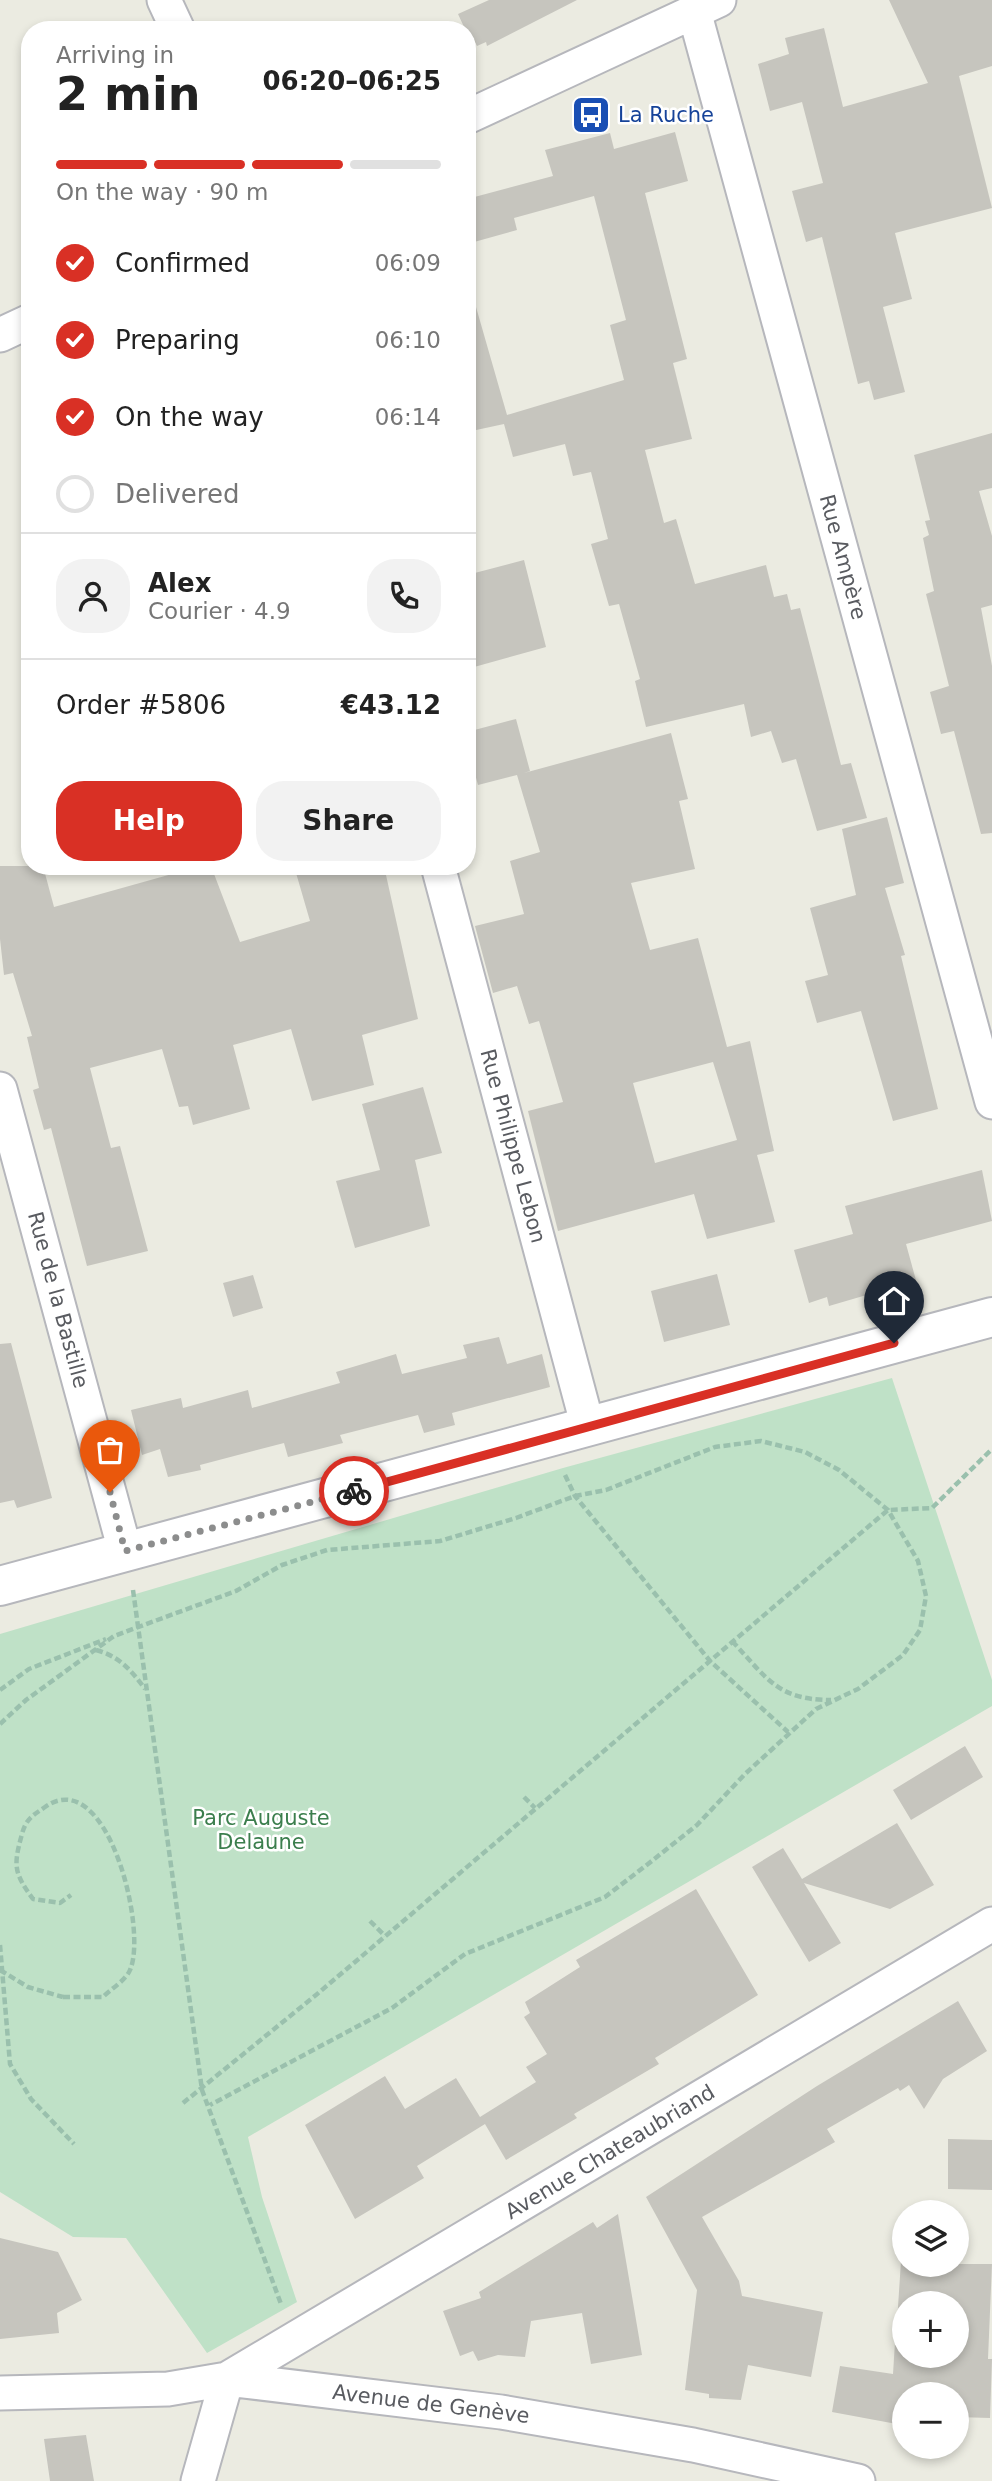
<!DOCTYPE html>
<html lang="en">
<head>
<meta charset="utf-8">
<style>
  :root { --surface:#fff; --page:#f2f2f2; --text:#222; --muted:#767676; --line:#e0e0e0; --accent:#d93025 }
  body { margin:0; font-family:"DejaVu Sans",sans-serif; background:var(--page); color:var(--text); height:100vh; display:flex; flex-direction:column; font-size:26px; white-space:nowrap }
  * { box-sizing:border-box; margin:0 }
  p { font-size:23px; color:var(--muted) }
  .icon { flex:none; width:38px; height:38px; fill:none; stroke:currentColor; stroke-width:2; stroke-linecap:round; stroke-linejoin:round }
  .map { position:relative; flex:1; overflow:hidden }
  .sheet { position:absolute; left:21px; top:21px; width:455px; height:854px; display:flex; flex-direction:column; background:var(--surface); border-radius:28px; box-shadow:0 4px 10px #0003 }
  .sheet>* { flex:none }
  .tools { position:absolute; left:892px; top:2200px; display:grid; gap:14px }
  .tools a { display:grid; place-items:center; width:77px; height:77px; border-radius:50%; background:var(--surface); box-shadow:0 4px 10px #0003; font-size:35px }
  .pin { position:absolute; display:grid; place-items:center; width:60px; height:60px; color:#fff; margin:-72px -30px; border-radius:50% 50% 50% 0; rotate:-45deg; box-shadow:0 0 7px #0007 }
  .pin .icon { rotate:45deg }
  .courier { position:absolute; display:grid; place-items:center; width:70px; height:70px; margin:-35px; border:5px solid #d93025; border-radius:50%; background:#fff; color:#222; box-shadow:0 2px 9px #0007 }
  .head em { font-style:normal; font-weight:700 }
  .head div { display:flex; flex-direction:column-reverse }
  .head { display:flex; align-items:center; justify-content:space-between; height:119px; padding:0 35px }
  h1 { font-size:46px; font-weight:700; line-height:52px }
  .bar { display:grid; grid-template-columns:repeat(4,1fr); gap:10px 7px; align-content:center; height:84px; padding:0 35px }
  .bar i { height:9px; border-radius:5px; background:var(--line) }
  .bar .current { background:var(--accent) }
  .bar p { grid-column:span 4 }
  .line { display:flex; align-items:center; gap:18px; padding:0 35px; border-top:2px solid var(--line) }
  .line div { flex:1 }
  .round { display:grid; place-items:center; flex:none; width:74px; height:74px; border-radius:28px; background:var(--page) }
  ol { padding:0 35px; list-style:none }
  li { display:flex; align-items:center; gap:21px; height:77px }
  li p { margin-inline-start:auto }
  li .icon { padding:7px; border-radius:50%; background:var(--accent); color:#fff; stroke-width:4 }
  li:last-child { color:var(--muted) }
  li i { width:38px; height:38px; border:4px solid var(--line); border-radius:50% }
  .action { display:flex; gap:14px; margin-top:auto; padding:14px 35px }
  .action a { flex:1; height:80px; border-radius:28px; background:var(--accent); color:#fff; font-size:28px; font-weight:700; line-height:80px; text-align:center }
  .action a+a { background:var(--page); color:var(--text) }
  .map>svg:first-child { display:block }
  .green { fill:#bfe1c7 }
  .building { fill:#c6c5be; fill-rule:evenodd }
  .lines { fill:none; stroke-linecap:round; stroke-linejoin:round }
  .minor-casing { stroke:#b6b7bc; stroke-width:37 }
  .tertiary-casing { stroke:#b6b7bc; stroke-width:42 }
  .path { stroke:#9ac0ad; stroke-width:4.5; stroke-dasharray:7 3.5; stroke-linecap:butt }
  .minor { stroke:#fff; stroke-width:33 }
  .tertiary { stroke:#fff; stroke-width:38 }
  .path-bridge { stroke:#9ac0ad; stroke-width:4.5; stroke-dasharray:7 3.5; stroke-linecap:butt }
  .done { stroke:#8c8d8d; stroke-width:7; stroke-dasharray:0 12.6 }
  .route { stroke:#d93025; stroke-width:9 }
  .labels { text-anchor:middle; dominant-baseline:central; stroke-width:5; stroke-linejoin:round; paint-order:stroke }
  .transit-label { font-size:21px; fill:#164399; stroke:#fff; text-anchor:start }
  .street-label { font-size:21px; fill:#595b60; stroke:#fff }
  .park-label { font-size:21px; fill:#3b7e4d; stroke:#fff }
</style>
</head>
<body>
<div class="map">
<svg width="992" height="2481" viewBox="0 0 992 2481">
  <rect width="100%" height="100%" fill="#ebebe1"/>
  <path class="green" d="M892,1378L992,1680V1706L248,2137L262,2197L297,2302L207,2353L126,2238L73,2237L0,2192V1634L563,1468Z"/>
  <path class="building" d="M489,0H577L487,46L486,42L477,46L474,40H470L458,14Z
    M889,0H992V66L959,76L992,208L895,233L912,299L883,307L905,392L874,400L869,381L858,384L822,237L806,242L792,191L823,183L802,102L770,111L758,64L789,54L785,38L824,28L843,107L928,83Z
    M675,132L688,181L645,193L687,359L673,363L692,439L645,450L664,523L676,519L695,584L766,565L774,597L787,594L791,610L800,608L841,765L851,763L867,818L817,831L796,759L782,763L771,731L751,737L744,704L646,727L635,681L640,679L619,604L609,606L591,544L608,539L591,472L573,476L565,444L513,457L504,424L467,432V308L476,307L507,415L624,380L610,325L626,320L594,196L514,218L517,230L467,244V199L553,176L545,150L610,133L614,149Z
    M992,433V488L979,491L992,536V605L981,608L992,666V833L981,834L954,731L941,734L930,692L949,686L926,594L934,591L923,538L929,535L925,521L930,520L914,455Z
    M524,560L546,647L467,669V575Z
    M516,719L530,771L524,773L671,733L688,799L679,801L695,869L631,883L650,950L698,938L727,1047L750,1041L774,1151L757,1155L775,1222L707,1239L694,1194L558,1231L528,1111L563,1102L539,1021L529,1024L517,986L493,993L475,926L524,914L510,861L540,852L517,775L478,785L467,745V732ZM713,1062L737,1140L655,1163L633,1083Z
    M887,817L904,883L885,888L905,955L901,956L938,1109L893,1121L861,1011L817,1023L805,981L828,975L810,908L856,895L842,829Z
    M0,866H43L54,907L172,874L170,866H211L240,942L310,921L294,866H384L418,1019L362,1035L374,1085L312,1101L291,1029L233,1045L250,1109L193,1125L188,1106L179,1107L162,1049L90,1068L111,1148L120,1146L148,1251L87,1266L51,1128L44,1130L33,1090L39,1088L27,1037L32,1036L13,973L4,975L0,939Z
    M423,1087L442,1153L415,1160L430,1226L355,1248L336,1181L380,1170L362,1104Z
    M982,1170L992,1221L906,1244L922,1302L876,1316L870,1294L829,1306L827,1297L809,1303L794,1250L853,1234L845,1206Z
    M717,1274L730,1325L664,1342L651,1291Z
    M253,1275L263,1308L233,1317L223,1283Z
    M499,1337L507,1364L542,1354L550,1387L452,1413L455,1425L424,1433L418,1415L340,1435L343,1443L288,1457L284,1443L200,1465L201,1470L168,1477L160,1449L142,1455L131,1410L181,1398L183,1408L248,1390L252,1408L340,1383L336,1372L396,1354L402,1374L467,1358L463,1345Z
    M11,1343L52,1498L17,1508L14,1500L0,1503V1344Z
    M965,1746L983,1777L911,1820L893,1790Z
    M897,1823L934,1885L890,1909L804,1883L841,1943L809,1962L752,1867L783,1848L802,1879Z
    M696,1889L758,1995L655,2058L659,2064L574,2114L577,2118L506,2160L485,2124L417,2166L424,2178L355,2219L305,2125L385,2076L405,2109L456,2078L480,2117L536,2082L526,2067L547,2054L524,2017L530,2013L525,2002L580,1967L576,1960Z
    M958,2001L987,2051L943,2079L924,2109L909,2085L900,2091L898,2088L827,2129L835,2142L702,2217L739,2281L742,2296L823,2312L811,2377L748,2365L741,2400L709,2398V2394L685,2390L697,2290L646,2197L817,2086Z
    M948,2139L992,2140V2190L948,2189Z
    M618,2214L642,2355L591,2364L582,2313L531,2321L525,2357L498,2355L478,2361L473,2351L460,2356L443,2311L481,2298L479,2292L593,2222L597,2228Z
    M0,2238L58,2252L82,2300L57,2313L59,2333L0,2339Z
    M901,2261L905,2264H992L988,2359H992L990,2418L957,2417V2394H905L902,2425L832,2412L840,2366L893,2374L896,2326L903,2327L897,2322ZM905,2303H957V2356H905Z
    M86,2435L94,2481H50L44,2439Z"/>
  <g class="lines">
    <defs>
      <path id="minor" d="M164,0L178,30
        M694,11L992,1102
        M467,117L719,0
        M0,335L30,321
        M438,866L588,1427
        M0,1089L125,1551
        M0,2393L168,2389L227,2379L501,2412L693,2445L858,2481
        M198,2481L227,2379L992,1924"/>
      <path id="tertiary" d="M0,1586L992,1317"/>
    </defs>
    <use href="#minor" class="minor-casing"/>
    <use href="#tertiary" class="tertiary-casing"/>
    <path class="path" d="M565,1475L575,1496L710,1661L788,1732
      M133,1590L202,2090L281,2304
      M732,1641C767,1678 777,1700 831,1700
      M96,1650C119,1656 131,1670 145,1689
      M0,1690L29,1669L106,1639
      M0,1724L26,1700L114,1636L236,1591L282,1565L327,1550L440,1541L516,1518L575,1496L606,1490L715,1447L761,1441L805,1452L839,1470L888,1510L918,1561L926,1596L920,1630L903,1655L858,1689L816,1709L745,1774L697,1825L648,1864L605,1897L465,1954L392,2008L210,2105
      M524,1797L535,1808
      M370,1921L385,1936
      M0,1945L10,2064L31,2099L74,2144
      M63,1997H103C111,1989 126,1980 130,1970C148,1930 107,1763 45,1807C32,1816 26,1819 22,1834C13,1866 14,1873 33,1899L60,1903L71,1895
      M183,2103L316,1995L888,1510L932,1508L992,1449"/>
    <use href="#minor" class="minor"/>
    <use href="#tertiary" class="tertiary"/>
    <path class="path-bridge" d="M0,1970L28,1987L63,1997"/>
  </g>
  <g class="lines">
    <path class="done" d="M110,1492L125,1551L354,1491"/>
    <path class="route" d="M354,1491L894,1343"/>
  </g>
  <defs>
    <symbol id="bus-square" viewBox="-11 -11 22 22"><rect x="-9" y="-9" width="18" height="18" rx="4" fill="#1a4fb4" stroke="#fff"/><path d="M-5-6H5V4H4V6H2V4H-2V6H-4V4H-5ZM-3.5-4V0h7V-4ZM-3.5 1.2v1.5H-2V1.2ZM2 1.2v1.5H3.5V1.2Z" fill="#fff"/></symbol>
  </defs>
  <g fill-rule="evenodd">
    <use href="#bus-square" x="569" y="93" width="44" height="44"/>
  </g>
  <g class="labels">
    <g class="transit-label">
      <text x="618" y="115">La Ruche</text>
    </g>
    <g class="street-label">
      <text transform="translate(843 557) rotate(75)">Rue Ampère</text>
      <text transform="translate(513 1146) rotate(75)">Rue Philippe Lebon</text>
      <text transform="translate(58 1300) rotate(75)">Rue de la Bastille</text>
      <text transform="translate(610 2152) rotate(-31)">Avenue Chateaubriand</text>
      <text transform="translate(431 2404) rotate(7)">Avenue de Genève</text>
    </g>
    <g class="park-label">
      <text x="261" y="1818">Parc Auguste<tspan x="261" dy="24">Delaune</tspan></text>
    </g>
  </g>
</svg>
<div class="tools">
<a><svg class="icon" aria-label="layers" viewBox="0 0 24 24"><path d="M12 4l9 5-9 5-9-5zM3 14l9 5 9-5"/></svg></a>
<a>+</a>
<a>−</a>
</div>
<div class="pin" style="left:110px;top:1492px;background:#ea580c"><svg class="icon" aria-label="bag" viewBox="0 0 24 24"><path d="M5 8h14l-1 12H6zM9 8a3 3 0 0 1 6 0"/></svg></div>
<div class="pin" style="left:894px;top:1343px;background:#1f2937"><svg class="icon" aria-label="home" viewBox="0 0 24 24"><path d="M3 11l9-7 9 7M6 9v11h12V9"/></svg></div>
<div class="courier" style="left:354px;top:1491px"><svg class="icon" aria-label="bike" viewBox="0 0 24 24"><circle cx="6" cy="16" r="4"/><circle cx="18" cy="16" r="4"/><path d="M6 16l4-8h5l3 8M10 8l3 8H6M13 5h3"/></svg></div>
<section class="sheet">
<div class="head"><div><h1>2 min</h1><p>Arriving in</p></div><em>06:20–06:25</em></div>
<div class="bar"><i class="current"></i><i class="current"></i><i class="current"></i><i></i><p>On the way · 90 m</p></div>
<ol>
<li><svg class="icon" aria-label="check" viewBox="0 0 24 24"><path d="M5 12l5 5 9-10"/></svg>Confirmed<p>06:09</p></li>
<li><svg class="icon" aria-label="check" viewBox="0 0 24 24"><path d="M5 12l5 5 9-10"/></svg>Preparing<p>06:10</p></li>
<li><svg class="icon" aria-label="check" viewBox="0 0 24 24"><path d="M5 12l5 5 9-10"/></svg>On the way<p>06:14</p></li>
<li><i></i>Delivered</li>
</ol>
<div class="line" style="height:126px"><a class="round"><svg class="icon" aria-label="person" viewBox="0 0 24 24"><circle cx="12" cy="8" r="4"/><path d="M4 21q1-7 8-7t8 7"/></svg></a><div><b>Alex</b><p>Courier · 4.9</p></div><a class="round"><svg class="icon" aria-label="phone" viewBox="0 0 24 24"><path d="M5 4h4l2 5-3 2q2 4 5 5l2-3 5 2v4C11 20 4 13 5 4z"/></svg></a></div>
<div class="line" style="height:91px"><div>Order #5806</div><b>€43.12</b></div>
<div class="action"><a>Help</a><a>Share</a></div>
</section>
</div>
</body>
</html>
